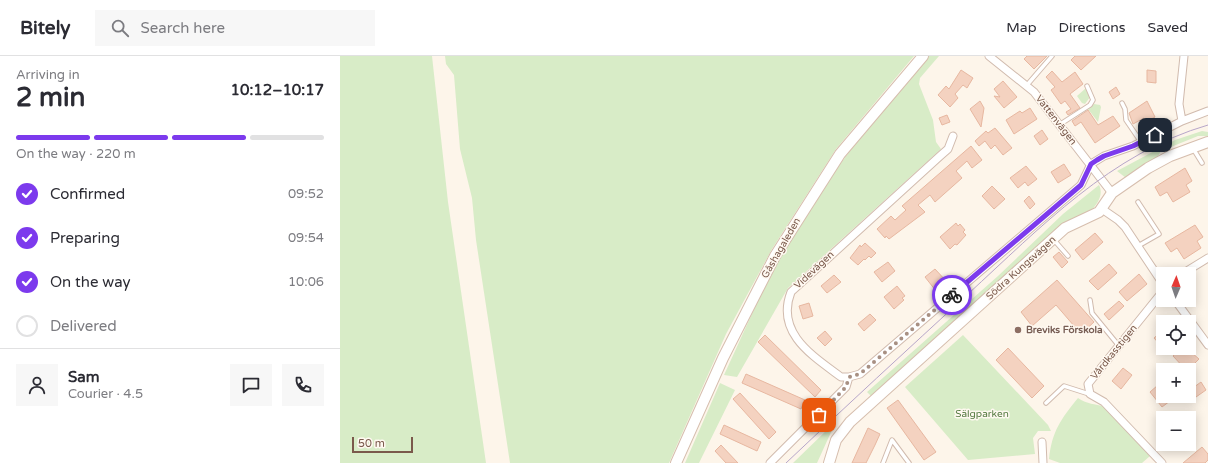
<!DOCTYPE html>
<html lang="en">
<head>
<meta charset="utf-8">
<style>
  :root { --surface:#fff; --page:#f7f7f7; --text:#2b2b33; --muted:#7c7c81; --line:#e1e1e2; --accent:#7c3aed }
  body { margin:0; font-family:"Varela Round",sans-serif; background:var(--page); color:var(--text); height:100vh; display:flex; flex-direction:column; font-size:15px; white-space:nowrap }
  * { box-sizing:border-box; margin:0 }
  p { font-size:13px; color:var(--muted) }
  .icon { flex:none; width:22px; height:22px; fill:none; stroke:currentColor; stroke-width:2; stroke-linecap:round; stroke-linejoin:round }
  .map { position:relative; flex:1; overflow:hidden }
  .sheet { display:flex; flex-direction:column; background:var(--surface); width:340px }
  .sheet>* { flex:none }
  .needle { width:26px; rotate:2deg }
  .controls { position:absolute; left:816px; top:211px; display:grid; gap:8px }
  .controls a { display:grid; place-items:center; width:40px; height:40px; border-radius:0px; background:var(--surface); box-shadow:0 2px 10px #0003; font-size:20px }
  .scale { position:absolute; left:12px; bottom:10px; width:61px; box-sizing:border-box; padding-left:4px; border:2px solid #7a594b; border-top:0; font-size:11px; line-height:14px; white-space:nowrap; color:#7a594b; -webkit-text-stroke:3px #fff9f1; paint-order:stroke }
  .pin { position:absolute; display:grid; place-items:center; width:34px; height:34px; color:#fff; margin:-17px; border-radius:8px; box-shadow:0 2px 6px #0006 }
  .courier { position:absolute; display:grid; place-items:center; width:40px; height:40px; margin:-20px; border:3px solid #7c3aed; border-radius:50%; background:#fff; color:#222; box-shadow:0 1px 5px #0007 }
  .overview em { font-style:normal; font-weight:700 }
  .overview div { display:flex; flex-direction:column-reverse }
  .overview { display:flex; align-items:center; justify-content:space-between; height:68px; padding:0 16px }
  h1 { font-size:26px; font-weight:700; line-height:30px }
  .bar { display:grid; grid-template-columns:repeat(4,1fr); gap:6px 4px; align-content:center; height:48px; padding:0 16px }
  .bar i { height:5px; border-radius:3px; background:var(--line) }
  .bar .active { background:var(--accent) }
  .bar p { grid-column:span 4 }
  .line { display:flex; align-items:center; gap:10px; padding:0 16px; border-top:1px solid var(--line) }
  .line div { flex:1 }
  .round { display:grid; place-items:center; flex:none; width:42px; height:42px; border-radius:0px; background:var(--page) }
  ol { padding:0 16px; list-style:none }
  li { display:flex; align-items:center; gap:12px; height:44px }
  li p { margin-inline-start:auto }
  li .icon { padding:4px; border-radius:50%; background:var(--accent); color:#fff; stroke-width:4 }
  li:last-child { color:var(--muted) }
  li i { width:22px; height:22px; border:2px solid var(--line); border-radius:50% }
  header { display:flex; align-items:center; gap:24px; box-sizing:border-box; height:56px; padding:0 20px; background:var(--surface); border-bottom:1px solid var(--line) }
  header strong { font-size:19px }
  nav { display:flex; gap:22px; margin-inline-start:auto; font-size:14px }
  .search { width:280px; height:36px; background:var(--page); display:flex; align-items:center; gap:10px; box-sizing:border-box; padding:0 14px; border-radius:0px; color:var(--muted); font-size:15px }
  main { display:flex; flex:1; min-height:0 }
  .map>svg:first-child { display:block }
  .green { fill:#d8ecc7 }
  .building { fill:#f4d2c0; stroke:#e7b7a0 }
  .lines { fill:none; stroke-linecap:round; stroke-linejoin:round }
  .lane-casing { stroke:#d1bbae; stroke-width:5.5 }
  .street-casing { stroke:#d1bbae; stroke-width:9 }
  .secondary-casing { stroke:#d6beae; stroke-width:12 }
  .lane { stroke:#fff; stroke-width:3.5 }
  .street { stroke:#fff; stroke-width:7 }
  .secondary { stroke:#fff; stroke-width:10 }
  .tram { stroke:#b7a6c9; stroke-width:1 }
  .done { stroke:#a89083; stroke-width:4; stroke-dasharray:0 7.2 }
  .route { stroke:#7c3aed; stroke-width:5 }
  .education-dot { fill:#8d6e63; stroke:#fff9f1; stroke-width:1.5 }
  .labels { text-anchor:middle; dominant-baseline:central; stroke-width:3; stroke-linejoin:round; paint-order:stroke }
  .street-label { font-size:10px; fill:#7a594b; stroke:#fff9f1 }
  .education-label { font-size:10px; font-weight:bold; fill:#785e54; stroke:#fff9f1; text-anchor:start }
  .park-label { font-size:10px; fill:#547a40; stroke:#fff9f1 }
</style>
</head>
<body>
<header>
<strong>Bitely</strong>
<div class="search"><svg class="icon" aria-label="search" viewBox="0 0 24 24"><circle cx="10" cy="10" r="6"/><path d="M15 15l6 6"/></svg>Search here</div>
<nav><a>Map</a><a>Directions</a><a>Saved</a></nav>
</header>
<main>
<section class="sheet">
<div class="overview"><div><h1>2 min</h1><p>Arriving in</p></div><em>10:12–10:17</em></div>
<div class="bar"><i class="active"></i><i class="active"></i><i class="active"></i><i></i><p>On the way · 220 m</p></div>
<ol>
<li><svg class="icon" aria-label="check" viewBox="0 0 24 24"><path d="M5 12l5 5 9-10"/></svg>Confirmed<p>09:52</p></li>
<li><svg class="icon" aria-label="check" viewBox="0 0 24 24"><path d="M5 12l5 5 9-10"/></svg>Preparing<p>09:54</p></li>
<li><svg class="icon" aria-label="check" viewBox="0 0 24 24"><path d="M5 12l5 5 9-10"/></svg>On the way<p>10:06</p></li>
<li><i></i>Delivered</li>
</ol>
<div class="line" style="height:72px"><a class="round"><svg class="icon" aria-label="person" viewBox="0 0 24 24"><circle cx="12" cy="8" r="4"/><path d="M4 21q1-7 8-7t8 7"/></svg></a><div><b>Sam</b><p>Courier · 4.5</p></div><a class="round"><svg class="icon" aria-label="chat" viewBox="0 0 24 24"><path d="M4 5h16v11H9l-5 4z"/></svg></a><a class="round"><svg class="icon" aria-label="phone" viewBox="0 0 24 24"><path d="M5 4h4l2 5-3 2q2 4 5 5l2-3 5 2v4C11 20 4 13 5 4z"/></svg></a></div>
</section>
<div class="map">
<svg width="868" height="407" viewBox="0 0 868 407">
  <rect width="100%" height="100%" fill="#fdf5ea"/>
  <path class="green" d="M0,0H92L108,146L146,407H0Z
    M105,0H574L496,93L432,193L386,278L329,407H170L136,184L132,142L120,93L114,19L106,8Z
    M588,0H599L580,22L579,28L593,64L596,86L601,93L448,232L397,321L384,319C404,276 422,233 445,193C485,123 535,60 588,0Z
    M746,32L750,41L745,48L742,47L737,40Z
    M754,48L760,49L761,51L758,66L748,53Z
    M862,75L868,76V80H858L821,95L817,102L786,122L777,115L835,84Z
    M759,129C764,139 757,148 751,155L531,340L527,336L658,220L723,158Z
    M623,279L708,369L711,375H698L693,382L695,398L628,404L565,331Z
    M380,327L395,334L359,407H345Z
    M738,342C748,349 754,347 765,351L810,400L802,407H720L709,403C712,375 721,363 738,342Z
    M489,372L492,374L477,407H453Z"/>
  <path class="building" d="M687,0H707L694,13L684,3Z
    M735,0H756L741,14L731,4Z
    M621,14L633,22L627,32L623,29L615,38L618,42L610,51L598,39L606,30L609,33Z
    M807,14L816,15V27L807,26Z
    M712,15L722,26L735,16L743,28L730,38L740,52L728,59L726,56L731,53L725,45L721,48L711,34L715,31L706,21Z
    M663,25L677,41L664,52L654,40L660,41L654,33Z
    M776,31L780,38L773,43L769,36Z
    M640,45L644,52L641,71L630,53Z
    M807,45L815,61L806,66L804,62L793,68L789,57Z
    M690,52L697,63L674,78L666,64L680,55L682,57Z
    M748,54L758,69L773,60L780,70L755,87L741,66L735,70L732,65Z
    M607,59L610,66L602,69L599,62Z
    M655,72L672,92L663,99L655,89L651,93L645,85L639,90L635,85L646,75L648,77Z
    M702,74L708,83L700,89L694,80Z
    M631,90L642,104L632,112L627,105L616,115L622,122L595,146L590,139L578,149L585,156L549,183L546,180L545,182L537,173L551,160L555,164L566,154L562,150Z
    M724,108L731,119L718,127L711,116Z
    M686,110L697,123L688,130L685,126L678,132L670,122Z
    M845,112L852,125L846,129L850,136L833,146L827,136L820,140L815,131Z
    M652,130L665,143L654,153L642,140Z
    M689,140L695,148L690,153L684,145Z
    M616,167L618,170L620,168L625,174L623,176L626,179L617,189L615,188L610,193L600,181Z
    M855,169L863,181L857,185L861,192L844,203L837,192L831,196L825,187Z
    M755,177L763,186L743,204L735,194Z
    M525,187L536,197L531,202L529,200L525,204L524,203L518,209L510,202L520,189L521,191Z
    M719,196L728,206L722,212L713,201Z
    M548,206L555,215L542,226L534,216Z
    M769,208L777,217L758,234L749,225Z
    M595,213L607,226L596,235L585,221Z
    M799,218L807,228L787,245L779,236Z
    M494,219L501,226L487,237L481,230Z
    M717,224L754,266L741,278L716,249L692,270L681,256Z
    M557,230L565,240L562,242L564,244L554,253L544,241Z
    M779,245L784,250L769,264L764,258Z
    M469,247L473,260L463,263L459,250Z
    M530,258L536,264L524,275L518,268Z
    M823,274V292L814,282Z
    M485,275L492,283L485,290L477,282Z
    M425,279L481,334L475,341L418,286Z
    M668,292L704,330L692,342L656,304Z
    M841,292H846L850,297L851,296L859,303L848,314H846L833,300Z
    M783,312L792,319L781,333L772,325Z
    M406,318L465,344L461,353L402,327Z
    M861,326L866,334L856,341L850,334Z
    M818,329L823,336V340H826L830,345L822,351L810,336Z
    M400,337L436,376L429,383L393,343Z
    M558,344L596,396L584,404L547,352Z
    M384,369L421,386L417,395L380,378Z
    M528,372L540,378L535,389L526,407H512Z
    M381,389L398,407H386L375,395Z
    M862,391L868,398V404L865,407H843Z"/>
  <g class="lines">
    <defs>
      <path id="lane" d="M687,29L712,0
        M782,47L785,53L786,64L801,86
        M719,69L750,49L753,44L747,30
        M854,94L862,107
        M714,184L728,200
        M798,190L819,178L798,146
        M750,244L752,257L779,290
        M706,347L724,330L749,338
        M543,407L552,384L569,407"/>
      <path id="street" d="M649,0L694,36L772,137
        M842,65L839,48L844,0
        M613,80L608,93L600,100L451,236C435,277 473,300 501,321H509L520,318L741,129L751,108L764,100L793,90L842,65L868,55
        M762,153L778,164L785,171L823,228
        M842,218L868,202
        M835,244L868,289
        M702,386L703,407
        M430,407L506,331L509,321
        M822,407L764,346L750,338L748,328L823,235"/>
      <path id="secondary" d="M336,407L383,302L435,200L500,98L583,0
        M489,407L496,384L510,366L725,172L759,156L772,137L808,112L830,100L868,86"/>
    </defs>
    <use href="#lane" class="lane-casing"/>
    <use href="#street" class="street-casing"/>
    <use href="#secondary" class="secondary-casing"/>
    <use href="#lane" class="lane"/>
    <use href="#street" class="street"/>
    <use href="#secondary" class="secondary"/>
    <path class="tram" d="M446,407C506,350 567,294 628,238C700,172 771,97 868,69"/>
  </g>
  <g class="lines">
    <path class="done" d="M479,359L506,331L509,321L520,318L612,239"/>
    <path class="route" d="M612,239L741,129L751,108L757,104L764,100L793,90L815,79"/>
  </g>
  <circle class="education-dot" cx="678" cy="274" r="4"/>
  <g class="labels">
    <g class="street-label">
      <text transform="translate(716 64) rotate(52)">Vattenvägen</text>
      <text transform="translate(441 192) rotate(-60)">Gåshagaleden</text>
      <text transform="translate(681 212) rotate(-42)">Södra Kungsvägen</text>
      <text transform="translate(474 214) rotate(-43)">Videvägen</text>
      <text transform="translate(774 296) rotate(-51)">Vårdkasstigen</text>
    </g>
    <g class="education-label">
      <text x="686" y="274">Breviks Förskola</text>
    </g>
    <g class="park-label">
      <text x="642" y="358">Sälgparken</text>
    </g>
  </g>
</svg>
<div class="controls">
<a><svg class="needle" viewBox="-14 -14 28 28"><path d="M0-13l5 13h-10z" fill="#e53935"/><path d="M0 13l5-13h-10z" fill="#7c7c81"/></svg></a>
<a><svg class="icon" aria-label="locate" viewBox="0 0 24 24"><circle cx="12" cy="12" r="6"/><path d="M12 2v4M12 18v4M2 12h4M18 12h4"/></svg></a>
<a>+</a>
<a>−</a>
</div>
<div class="scale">50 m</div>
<div class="pin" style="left:479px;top:359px;background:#ea580c"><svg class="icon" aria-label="bag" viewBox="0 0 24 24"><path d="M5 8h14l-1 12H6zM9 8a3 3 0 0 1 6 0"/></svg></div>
<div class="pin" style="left:815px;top:79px;background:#1f2937"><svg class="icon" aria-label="home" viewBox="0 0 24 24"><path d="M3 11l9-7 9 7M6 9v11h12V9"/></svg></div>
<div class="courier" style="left:612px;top:239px"><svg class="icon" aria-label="bike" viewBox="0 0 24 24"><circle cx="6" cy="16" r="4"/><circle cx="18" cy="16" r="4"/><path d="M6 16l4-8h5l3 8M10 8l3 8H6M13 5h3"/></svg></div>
</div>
</main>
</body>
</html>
